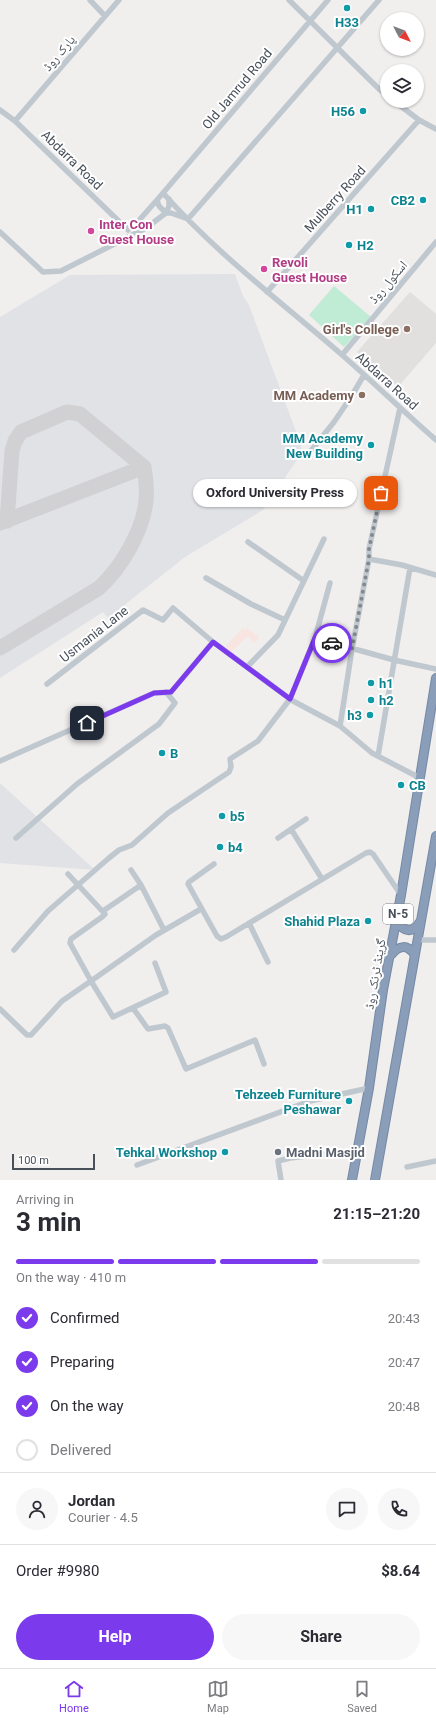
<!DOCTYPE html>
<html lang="en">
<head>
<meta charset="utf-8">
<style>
  :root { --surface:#fff; --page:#f7f7f7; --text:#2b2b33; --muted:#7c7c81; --line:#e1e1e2; --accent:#7c3aed }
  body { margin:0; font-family:Roboto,"Noto Naskh Arabic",sans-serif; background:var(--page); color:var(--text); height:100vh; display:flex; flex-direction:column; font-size:15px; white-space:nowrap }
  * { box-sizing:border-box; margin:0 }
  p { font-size:13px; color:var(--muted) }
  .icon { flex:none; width:22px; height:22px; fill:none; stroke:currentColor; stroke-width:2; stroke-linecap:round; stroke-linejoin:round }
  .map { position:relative; height:1180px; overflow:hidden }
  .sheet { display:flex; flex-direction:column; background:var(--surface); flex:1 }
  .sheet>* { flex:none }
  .needle { width:26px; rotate:132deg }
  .fabs { position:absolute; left:380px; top:12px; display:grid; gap:8px }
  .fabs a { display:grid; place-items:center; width:44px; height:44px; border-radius:50%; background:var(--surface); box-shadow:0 1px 3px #0004; font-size:20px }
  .scale { position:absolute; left:12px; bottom:10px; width:83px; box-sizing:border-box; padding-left:4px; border:2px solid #48505a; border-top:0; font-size:11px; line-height:14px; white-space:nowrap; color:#48505a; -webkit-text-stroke:3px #fff; paint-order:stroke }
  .pin { position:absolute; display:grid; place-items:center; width:34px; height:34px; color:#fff; margin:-17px; border-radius:8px; box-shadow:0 2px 6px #0006 }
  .courier { position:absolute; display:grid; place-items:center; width:40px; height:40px; margin:-20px; border:3px solid #7c3aed; border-radius:50%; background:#fff; color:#222; box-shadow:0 1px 5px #0007 }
  .bubble { position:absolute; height:28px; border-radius:14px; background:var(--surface); box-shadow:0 1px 3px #0004; font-size:13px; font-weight:700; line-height:28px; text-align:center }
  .overview em { font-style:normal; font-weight:700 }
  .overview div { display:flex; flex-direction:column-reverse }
  .overview { display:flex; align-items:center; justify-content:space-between; height:68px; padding:0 16px }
  h1 { font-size:26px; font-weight:700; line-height:30px }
  .bar { display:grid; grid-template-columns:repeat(4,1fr); gap:6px 4px; align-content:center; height:48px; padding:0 16px }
  .bar i { height:5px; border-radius:3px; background:var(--line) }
  .bar .on { background:var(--accent) }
  .bar p { grid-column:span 4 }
  .line { display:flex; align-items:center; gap:10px; padding:0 16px; border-top:1px solid var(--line) }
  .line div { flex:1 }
  .round { display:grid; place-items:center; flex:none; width:42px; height:42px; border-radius:21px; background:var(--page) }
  ol { padding:0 16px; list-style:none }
  li { display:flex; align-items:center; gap:12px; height:44px }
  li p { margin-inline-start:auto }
  li .icon { padding:4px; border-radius:50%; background:var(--accent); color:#fff; stroke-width:4 }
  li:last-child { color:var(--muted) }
  li i { width:22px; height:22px; border:2px solid var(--line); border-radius:50% }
  .cta { display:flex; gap:8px; margin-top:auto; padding:8px 16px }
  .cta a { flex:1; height:46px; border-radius:24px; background:var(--accent); color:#fff; font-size:16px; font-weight:700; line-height:46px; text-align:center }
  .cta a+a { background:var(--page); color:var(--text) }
  .dock { display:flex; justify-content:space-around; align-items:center; height:56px; border-top:1px solid var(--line); background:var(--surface); font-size:11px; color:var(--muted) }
  .dock a { display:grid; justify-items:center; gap:2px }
  .dock .on { color:var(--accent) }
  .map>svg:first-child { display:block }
  .education { fill:#e2e0df }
  .medical { fill:#f8e4e1 }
  .airport { fill:#e0e2e6 }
  .green { fill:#c0ebd4 }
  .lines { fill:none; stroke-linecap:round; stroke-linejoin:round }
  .taxiway { stroke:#d1d0d3; stroke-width:15 }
  .highway-casing { stroke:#7589a5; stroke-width:10 }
  .minor { stroke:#c0c8cf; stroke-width:5.5 }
  .highway { stroke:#8a9eb9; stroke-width:8 }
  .done { stroke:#83878e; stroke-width:4; stroke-dasharray:0 7.2 }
  .route { stroke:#7c3aed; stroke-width:5 }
  .culture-dot { fill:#0f9aa8; stroke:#fff; stroke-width:1.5 }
  .hotel-dot { fill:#d1479c; stroke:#fff; stroke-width:1.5 }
  .education-dot { fill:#8d6e63; stroke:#fff; stroke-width:1.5 }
  .worship-dot { fill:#6b7280; stroke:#fff; stroke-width:1.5 }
  .labels { text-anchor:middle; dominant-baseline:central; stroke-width:4; stroke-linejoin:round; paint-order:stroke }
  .shield { fill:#fff; stroke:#7f848c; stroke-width:1 }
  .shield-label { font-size:12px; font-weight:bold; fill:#48505a }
  .culture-label { font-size:13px; font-weight:bold; fill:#0d838f; stroke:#fff; text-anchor:end }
  .street-label { font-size:13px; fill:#48505a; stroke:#fff }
  .hotel-label { font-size:13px; font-weight:bold; fill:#b23c85; stroke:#fff; text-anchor:start }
  .education-label { font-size:13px; font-weight:bold; fill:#785e54; stroke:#fff; text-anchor:end }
  .worship-label { font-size:13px; font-weight:bold; fill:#5b616d; stroke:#fff; text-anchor:start }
</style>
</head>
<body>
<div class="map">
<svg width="436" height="1180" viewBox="0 0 436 1180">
  <rect width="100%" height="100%" fill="#f1eeee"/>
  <path class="education" d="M410,292L436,314V343L398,387L357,352Z"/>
  <path class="medical" d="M243,628L245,630L247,628L259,637L254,643L248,636L231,652L225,647Z"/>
  <path class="airport" d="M235,274L243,296L249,305L301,445V454L263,510L185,557L108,618L103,612L0,678V317L70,275Z
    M0,783L95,870L0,863Z"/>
  <path class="green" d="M334,286L371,317L344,347L309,315Z"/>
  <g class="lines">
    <path class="taxiway" d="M0,523L144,467
      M0,648L99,588C121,568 143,531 146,501C147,490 146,478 144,467L80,414L67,412L21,432L15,441L12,451L7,521"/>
    <defs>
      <path id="highway" d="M397,921C404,932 412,934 420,922
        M391,955C399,945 407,944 415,955
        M352,1180L369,1088L383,990L401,895L436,678
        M375,1180L436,836"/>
    </defs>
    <use href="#highway" class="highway-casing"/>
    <path class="minor" d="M90,0L105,16
      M289,0L379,89L387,95
      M394,101L419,120L436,129
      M0,110L15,121L128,230
      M15,121L119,0
      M163,193C216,253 281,302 341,354C373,382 404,412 436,440
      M157,200L159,206L166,213L169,206V199
      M127,228L134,226L157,200L328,0
      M0,232L43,272L61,271L146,228L166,213H171L188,219L379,0
      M267,292L419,120
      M342,355L436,242
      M306,457L334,422L351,397L364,375
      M248,542L304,581
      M369,559L402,565L436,575
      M206,578L251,604L285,620
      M315,638L394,660L436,669
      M247,667L278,635L324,539
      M47,684L143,610L163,620L173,608L213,642L293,701L340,726L372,753L420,778
      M340,726L352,649L369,559V549L400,408
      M378,756L410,568
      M0,761L154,693L171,692L213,642
      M291,829L322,879
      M16,838L77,784L159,724L175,703L166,692
      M278,838L306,819
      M214,864L189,882L188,884L217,936L221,939L226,937L366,853L370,852L373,854L401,895
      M131,870L141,885L164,930
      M103,911L141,885
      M249,923L268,962
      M417,940H436
      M14,950L48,911L109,858L119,850L132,845L168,813L229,772L231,767L230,759L258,741L290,699L315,638L330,583
      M155,963L166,992L113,1017L91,981L156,935L201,909
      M133,1008L148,1029L165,1026L168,1028L186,1069L255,1040L264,1064
      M0,1009L27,1035H31L62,1001L91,981L70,943L71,939L102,917L105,914L68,874
      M137,1165L310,1101L369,1088
      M407,1167L436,1161
      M281,1180L278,1161L290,1158L358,1150"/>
    <use href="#highway" class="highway"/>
  </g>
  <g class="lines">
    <path class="done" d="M332,643L352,649L369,559V549L381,493"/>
    <path class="route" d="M87,723L154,693L171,692L213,642L290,699L315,638L332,643"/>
  </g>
  <g class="culture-dot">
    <circle cx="347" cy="8" r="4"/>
    <circle cx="363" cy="111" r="4"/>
    <circle cx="423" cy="200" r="4"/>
    <circle cx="371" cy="209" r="4"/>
    <circle cx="349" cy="245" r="4"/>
    <circle cx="371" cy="445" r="4"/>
    <circle cx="371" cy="683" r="4"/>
    <circle cx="371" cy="700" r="4"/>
    <circle cx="370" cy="715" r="4"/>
    <circle cx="162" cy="753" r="4"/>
    <circle cx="401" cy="785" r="4"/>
    <circle cx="222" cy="816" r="4"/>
    <circle cx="220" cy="847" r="4"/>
    <circle cx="368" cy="921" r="4"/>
    <circle cx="349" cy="1101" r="4"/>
    <circle cx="225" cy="1152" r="4"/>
  </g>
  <g class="hotel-dot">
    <circle cx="91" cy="231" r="4"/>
    <circle cx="264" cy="269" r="4"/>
  </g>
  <g class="education-dot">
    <circle cx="407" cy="329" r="4"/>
    <circle cx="362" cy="395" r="4"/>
  </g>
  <circle class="worship-dot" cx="278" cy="1152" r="4"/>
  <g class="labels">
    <rect class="shield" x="383" y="904" width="30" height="20" rx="3"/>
    <g class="shield-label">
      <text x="398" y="914">N-5</text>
    </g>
    <g class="culture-label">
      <text x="347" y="22" text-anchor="middle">H33</text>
      <text x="355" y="111">H56</text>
      <text x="415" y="200">CB2</text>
      <text x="363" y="209">H1</text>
      <text x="357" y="245" text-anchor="start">H2</text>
      <text x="363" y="438">MM Academy<tspan x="363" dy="15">New Building</tspan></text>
      <text x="379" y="683" text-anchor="start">h1</text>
      <text x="379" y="700" text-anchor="start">h2</text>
      <text x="362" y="715">h3</text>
      <text x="170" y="753" text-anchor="start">B</text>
      <text x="409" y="785" text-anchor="start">CB</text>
      <text x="230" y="816" text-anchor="start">b5</text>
      <text x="228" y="847" text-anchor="start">b4</text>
      <text x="360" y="921">Shahid Plaza</text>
      <text x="341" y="1094">Tehzeeb Furniture<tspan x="341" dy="15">Peshawar</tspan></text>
      <text x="217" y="1152">Tehkal Workshop</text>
    </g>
    <g class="street-label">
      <text transform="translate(59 53) rotate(-50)">پارک روڈ</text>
      <text transform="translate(237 89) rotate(-50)">Old Jamrud Road</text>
      <text transform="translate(72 160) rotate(44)">Abdarra Road</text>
      <text transform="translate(335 199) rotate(-48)">Mulberry Road</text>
      <text transform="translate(388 282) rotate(-50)">اسکول روڈ</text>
      <text transform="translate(387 381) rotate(42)">Abdarra Road</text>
      <text transform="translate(94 634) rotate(-38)">Usmania Lane</text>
      <text transform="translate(375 974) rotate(-80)">گرینڈ ٹرنک روڈ</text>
    </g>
    <g class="hotel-label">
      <text x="99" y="224">Inter Con<tspan x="99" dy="15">Guest House</tspan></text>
      <text x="272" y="262">Revoli<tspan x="272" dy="15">Guest House</tspan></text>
    </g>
    <g class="education-label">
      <text x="399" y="329">Girl's College</text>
      <text x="354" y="395">MM Academy</text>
    </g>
    <g class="worship-label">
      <text x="286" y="1152">Madni Masjid</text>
    </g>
  </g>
</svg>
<div class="fabs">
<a><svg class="needle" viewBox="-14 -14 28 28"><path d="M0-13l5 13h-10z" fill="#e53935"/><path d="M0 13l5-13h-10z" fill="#7c7c81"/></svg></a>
<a><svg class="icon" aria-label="layers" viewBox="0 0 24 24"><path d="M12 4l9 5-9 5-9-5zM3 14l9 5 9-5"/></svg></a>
</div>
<div class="scale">100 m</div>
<div class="pin" style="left:381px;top:493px;background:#ea580c"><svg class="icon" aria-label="bag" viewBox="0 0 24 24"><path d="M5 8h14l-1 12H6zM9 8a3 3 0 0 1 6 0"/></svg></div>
<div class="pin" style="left:87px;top:723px;background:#1f2937"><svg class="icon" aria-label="home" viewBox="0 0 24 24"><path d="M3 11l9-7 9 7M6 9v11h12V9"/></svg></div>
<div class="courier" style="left:332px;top:643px"><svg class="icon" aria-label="car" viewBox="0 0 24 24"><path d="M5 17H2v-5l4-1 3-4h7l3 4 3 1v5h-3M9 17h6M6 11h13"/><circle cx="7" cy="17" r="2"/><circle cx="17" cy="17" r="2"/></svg></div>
<div class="bubble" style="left:193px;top:479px;width:164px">Oxford University Press</div>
</div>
<section class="sheet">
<div class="overview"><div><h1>3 min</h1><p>Arriving in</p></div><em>21:15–21:20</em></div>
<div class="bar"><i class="on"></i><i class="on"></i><i class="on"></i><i></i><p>On the way · 410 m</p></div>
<ol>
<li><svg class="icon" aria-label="check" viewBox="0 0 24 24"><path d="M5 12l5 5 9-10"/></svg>Confirmed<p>20:43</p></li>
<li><svg class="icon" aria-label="check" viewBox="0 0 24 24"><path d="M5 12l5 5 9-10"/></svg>Preparing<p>20:47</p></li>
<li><svg class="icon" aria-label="check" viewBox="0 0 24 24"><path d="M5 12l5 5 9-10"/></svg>On the way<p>20:48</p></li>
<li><i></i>Delivered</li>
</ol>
<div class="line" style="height:72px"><a class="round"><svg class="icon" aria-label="person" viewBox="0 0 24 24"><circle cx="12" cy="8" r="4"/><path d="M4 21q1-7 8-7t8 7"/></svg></a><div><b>Jordan</b><p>Courier · 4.5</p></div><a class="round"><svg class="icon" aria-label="chat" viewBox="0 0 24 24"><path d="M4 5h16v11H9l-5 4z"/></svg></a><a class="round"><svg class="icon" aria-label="phone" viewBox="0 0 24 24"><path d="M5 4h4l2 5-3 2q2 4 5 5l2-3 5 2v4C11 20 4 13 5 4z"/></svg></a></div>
<div class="line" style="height:52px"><div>Order #9980</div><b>$8.64</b></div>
<div class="cta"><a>Help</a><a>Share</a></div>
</section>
<nav class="dock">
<a class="on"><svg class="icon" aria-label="home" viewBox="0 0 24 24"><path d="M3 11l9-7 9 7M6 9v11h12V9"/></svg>Home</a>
<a><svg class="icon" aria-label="map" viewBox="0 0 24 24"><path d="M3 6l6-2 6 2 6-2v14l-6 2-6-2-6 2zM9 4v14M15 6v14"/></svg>Map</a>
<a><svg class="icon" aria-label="saved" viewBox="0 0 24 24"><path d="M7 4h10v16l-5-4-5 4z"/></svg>Saved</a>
</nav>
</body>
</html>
